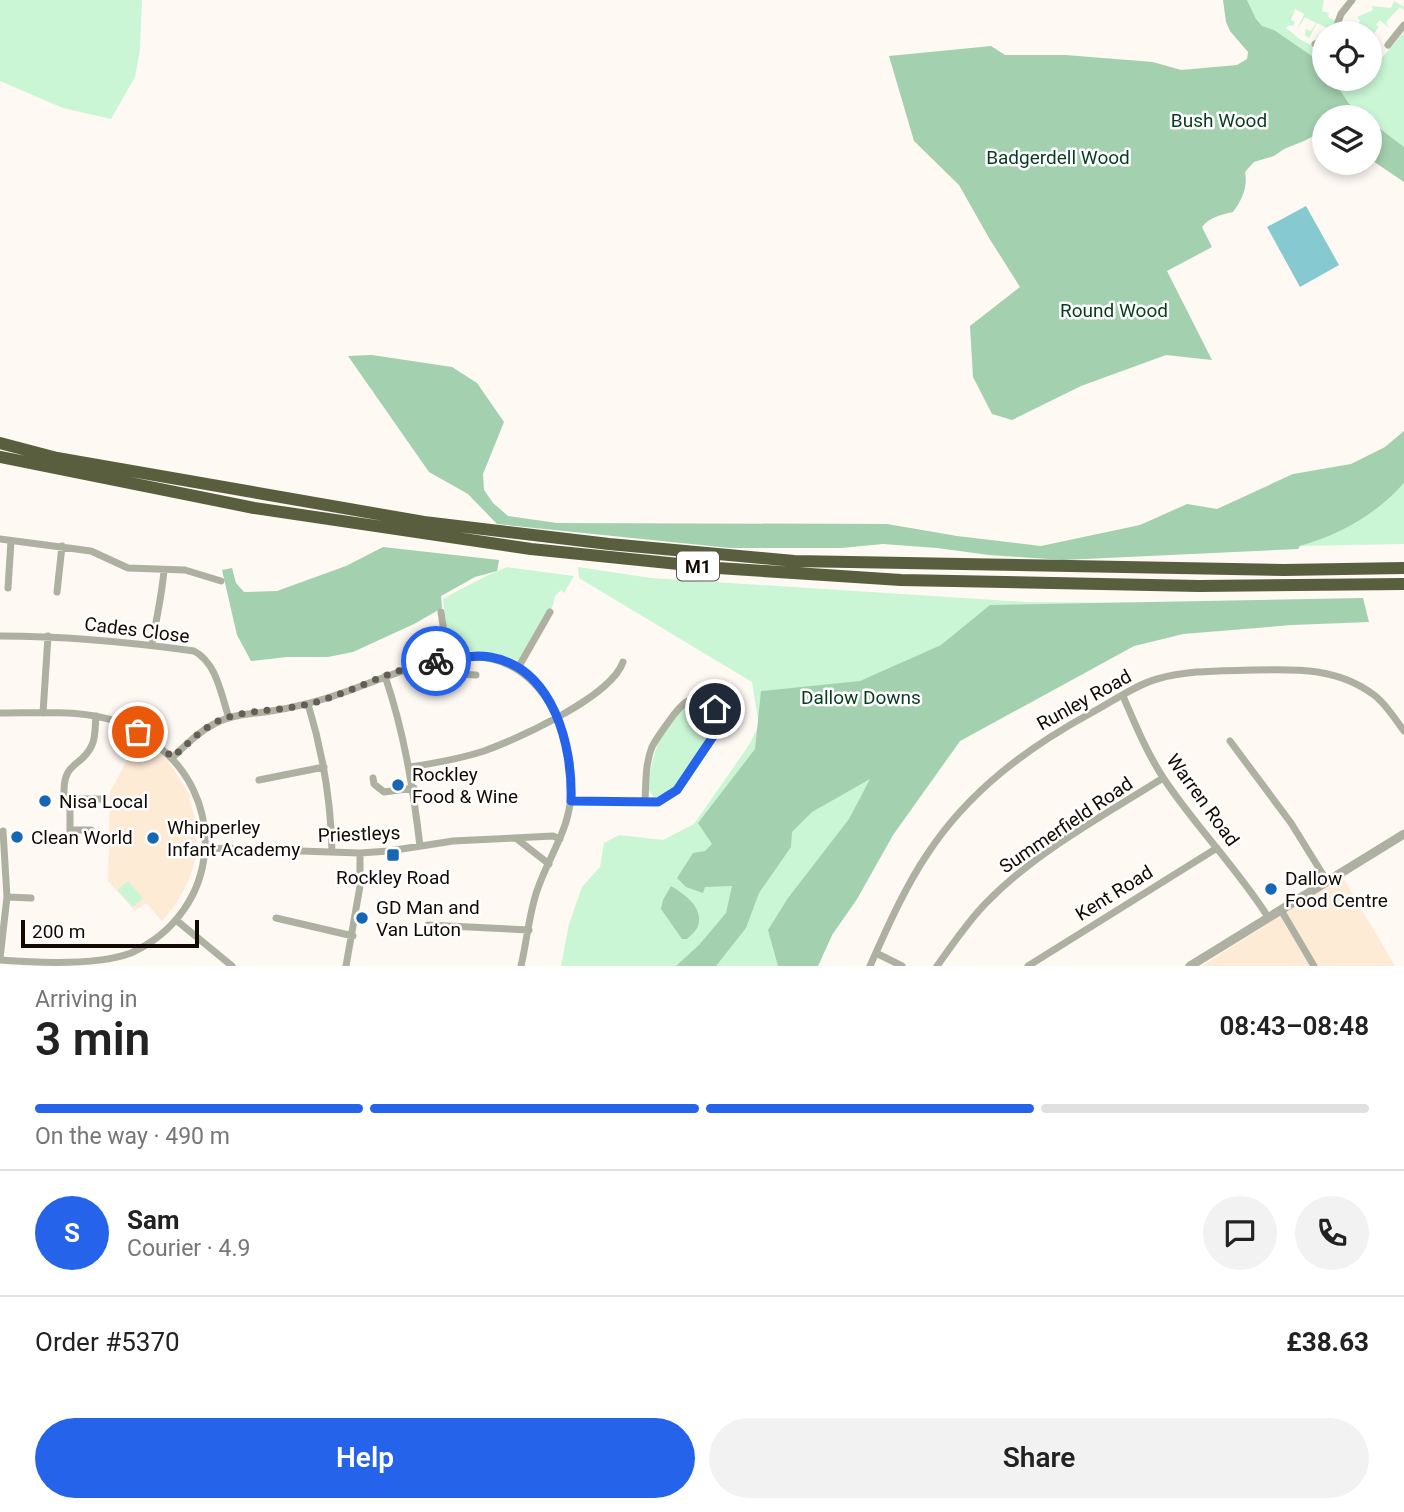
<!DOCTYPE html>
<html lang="en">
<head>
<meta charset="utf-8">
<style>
  :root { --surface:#fff; --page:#f2f2f2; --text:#222; --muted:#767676; --line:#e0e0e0; --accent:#2563eb }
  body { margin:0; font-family:Roboto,sans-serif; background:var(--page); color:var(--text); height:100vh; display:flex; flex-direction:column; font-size:26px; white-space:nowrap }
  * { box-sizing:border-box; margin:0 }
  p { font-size:23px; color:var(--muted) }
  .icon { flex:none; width:38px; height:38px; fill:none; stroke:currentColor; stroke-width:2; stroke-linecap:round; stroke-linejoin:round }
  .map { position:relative; height:966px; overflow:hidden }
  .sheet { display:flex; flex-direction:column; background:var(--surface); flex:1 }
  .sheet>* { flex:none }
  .buttons { position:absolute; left:1312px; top:21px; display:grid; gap:14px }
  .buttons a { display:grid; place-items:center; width:70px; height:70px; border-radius:50%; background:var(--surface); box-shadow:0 4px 10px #0003; font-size:35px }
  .scale { position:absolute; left:21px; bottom:18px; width:178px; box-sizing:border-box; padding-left:7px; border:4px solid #120a02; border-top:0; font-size:19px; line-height:24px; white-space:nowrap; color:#120a02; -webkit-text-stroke:5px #fff; paint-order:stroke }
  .pin { position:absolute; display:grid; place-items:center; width:60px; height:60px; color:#fff; margin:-30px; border:4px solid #fff; border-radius:50%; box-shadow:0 2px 7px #0007 }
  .courier { position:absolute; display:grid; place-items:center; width:70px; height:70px; margin:-35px; border:5px solid #2563eb; border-radius:50%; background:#fff; color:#222; box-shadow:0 2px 9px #0007 }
  .head em { font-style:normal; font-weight:600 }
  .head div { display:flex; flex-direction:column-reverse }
  .head { display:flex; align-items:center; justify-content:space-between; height:119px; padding:0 35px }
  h1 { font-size:46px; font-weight:600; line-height:52px }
  .bar { display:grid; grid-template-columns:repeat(4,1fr); gap:10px 7px; align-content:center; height:84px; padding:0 35px }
  .bar i { height:9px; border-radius:5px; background:var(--line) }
  .bar .on { background:var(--accent) }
  .bar p { grid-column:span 4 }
  .line { display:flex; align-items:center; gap:18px; padding:0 35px; border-top:2px solid var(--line) }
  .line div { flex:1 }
  .round { display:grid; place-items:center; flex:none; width:74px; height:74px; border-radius:37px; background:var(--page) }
  .cta { display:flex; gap:14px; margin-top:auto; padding:14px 35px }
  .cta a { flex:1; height:80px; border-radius:42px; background:var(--accent); color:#fff; font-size:28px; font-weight:600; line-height:80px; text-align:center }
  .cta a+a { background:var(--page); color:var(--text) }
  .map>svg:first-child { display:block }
  .built { fill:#feebd6 }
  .green { fill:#caf6d5 }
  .forest { fill:#a3d0ae }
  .water { fill:#87c9d1 }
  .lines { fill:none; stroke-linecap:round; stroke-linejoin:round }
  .minor { stroke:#aeb1a1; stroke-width:7 }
  .tertiary { stroke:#aeb1a1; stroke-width:9 }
  .motorway { stroke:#595e3f; stroke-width:12 }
  .done { stroke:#655e56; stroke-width:7; stroke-dasharray:0 12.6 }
  .route { stroke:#2563eb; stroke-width:9 }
  .poi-dot { fill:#1566b4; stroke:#fff; stroke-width:2.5 }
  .labels { text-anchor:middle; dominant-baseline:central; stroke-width:5; stroke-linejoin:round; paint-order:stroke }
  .shield { fill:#fff; stroke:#59544e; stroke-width:2 }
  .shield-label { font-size:18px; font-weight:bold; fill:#120a02 }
  .park-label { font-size:19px; fill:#073d1e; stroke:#fff }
  .street-label { font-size:19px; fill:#120a02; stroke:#fff }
  .poi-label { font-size:19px; fill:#120a02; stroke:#fff; text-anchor:start }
</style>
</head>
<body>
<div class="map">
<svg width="1404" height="966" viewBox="0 0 1404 966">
  <rect width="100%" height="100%" fill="#fef9f3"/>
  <path class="built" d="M139,738L165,756L191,797L189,798L196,821L197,855L189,880L176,904L162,921L146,903L135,911L108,881L110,792Z
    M1342,876L1395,966H1202Z"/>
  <path class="green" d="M0,0H142L140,49L135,77L111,119L63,108L0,81Z
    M1247,0H1324L1322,11L1329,13L1328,17L1336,21L1330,33H1325L1324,42L1320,43L1315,40L1318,35L1323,37L1327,28L1317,23L1309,38L1305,35L1306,29L1311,31L1316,23L1305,17L1297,30L1304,14L1295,9L1291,20L1295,22L1293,26L1289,25L1286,28L1301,40L1313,46L1312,48L1325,58V66L1274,30L1262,26L1256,19Z
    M1394,1L1404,7V10L1400,7L1386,22L1389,28L1380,20L1376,25L1379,27L1370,38V33H1356L1354,30L1360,21L1357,17L1373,10L1372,6L1391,8Z
    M1404,32V147L1370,121V117C1352,114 1341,94 1333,79H1354L1357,81L1360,79H1370V65L1373,61H1379Z
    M1404,483V544L1300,546C1332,537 1382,508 1404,483Z
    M507,567L574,576L564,593L561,590L555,596L553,605L519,661C495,652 476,649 450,652L443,599C464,587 485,576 507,567Z
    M578,567L651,578L1026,602L1157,603L1183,634L1134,646L960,741L893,835L857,899L832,935L818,966H561L569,924L582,887L600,867L604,843L619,835L663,840L694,824L749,745L759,725L752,682L579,578Z
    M691,704L707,707L712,713L716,724C700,751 686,788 655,799L648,789C650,761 662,717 691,704Z
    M128,881L143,898L133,907L117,890Z"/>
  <path class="forest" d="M1223,0H1247L1256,19L1262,26L1274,30L1325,65V79H1333L1349,104L1366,117H1325V130L1304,141L1284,149L1274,156L1254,162L1245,172C1248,187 1242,200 1233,212C1220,215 1210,217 1202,227L1212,247L1167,271L1212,360L1166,355L1081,386L1012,420L992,414L973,377L970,326L1020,287L989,238L959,185L914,141L889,56L991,46L1005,55H1065L1153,62L1181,70L1237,65L1247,59L1248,52L1230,31L1226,22Z
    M1370,121L1404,147V182L1370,159Z
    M372,355L452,367L477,383L504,422L483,474L484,490L493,503L508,516L557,523L887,524L957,536L1041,546L1140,525L1187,504L1217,509L1293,474L1351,464L1385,447L1404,431V483C1377,514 1339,535 1300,546L1298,549L1063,560L989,555L937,548L883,544L841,548H730L497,524L468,494L429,472L348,356Z
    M383,547L499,560L497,571L475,577L441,596L442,608L414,624L353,652L328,657H287L251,661L237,635L222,570L232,568L236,583L244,592L277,591L346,566Z
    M1363,598L1369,622L1292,625L1183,634L1134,646L960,741L893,835L857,899L832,935L818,966H778L768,930L788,898L849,819L870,779L812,812L792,832L791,847L759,893L746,928L716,966H676L699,945L726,913L732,886L705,887L703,893L686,887L677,878L693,853L705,851L712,844L698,823L755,749L761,691L860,681L941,645L990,605Z
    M671,886C684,894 704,907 698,926C697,930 690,936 687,939H682L661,909L663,900Z"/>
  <path class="water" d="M1306,206L1339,265L1300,287L1267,227Z"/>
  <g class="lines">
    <path class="minor" d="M1334,33L1341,14L1352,0
      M1315,44L1325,51
      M1388,45L1404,25
      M0,539L91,551L128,568L185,570L221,581
      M8,588L11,541
      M57,592L62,546
      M441,612L448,659
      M0,636C65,636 129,642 194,651C217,663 221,695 229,718
      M152,645C156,619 162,596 164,570
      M518,668L550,612
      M459,674L476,675
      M385,676C404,732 413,787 420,846
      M1123,696C1135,724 1147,753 1164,779C1196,827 1237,868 1268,917
      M308,704C323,753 331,801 332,852
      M0,713C39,713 84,709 121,723C131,726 140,733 148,739C231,793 222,912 131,953C96,966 38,963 0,960
      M43,713L48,636
      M1230,741L1291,823L1327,881
      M173,757C186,745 198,732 214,724C230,715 248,714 265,712C294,708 321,701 348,691C419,665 502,622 551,706C567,734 575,772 570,804C566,834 548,859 538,888C529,912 527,941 521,966
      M410,767C435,763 460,759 484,751C519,738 611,697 623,662
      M373,778L374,784L384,792L414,788
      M259,780L324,767
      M70,799H104
      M571,801H575L658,802L677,790L718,729C719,720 718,710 710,704C690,689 677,710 667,724C662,731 656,739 652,747C645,764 646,784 645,802
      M91,830H70V799L64,794C63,760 82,768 92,745C96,737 95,724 96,716
      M517,839L549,864
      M206,848L360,853L389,851L453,841L553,836L560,839
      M7,897L31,898
      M1281,910L1314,966
      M276,918L353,936
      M176,920L232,966
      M428,925L529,930
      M876,953L902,966
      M0,958L7,897L3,831
      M346,966L360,886V853
      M870,966C887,928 905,887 928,853C969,791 1027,748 1091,713C1112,702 1135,685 1157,679C1188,670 1221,671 1252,670C1295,669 1337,667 1374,695C1386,704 1395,719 1404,731
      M937,966C953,944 968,921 987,902C1037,851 1103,816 1163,778
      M1028,966L1217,848"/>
    <path class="tertiary" d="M1190,966L1404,834"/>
    <path class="motorway" d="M0,443L57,458L424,522L609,544L794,561L1284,570L1404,568
      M0,457L254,508L531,549L718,568L901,580L1199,586L1404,584"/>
  </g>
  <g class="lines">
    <path class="done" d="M138,732L173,757C186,745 199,732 214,723C243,708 278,712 309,704C352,693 392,668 436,661"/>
    <path class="route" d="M436,661C454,659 472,654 490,657C554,668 573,747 571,801L658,802L677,790L718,729L719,721L715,709"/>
  </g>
  <g class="poi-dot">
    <circle cx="398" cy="785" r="7"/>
    <circle cx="45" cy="801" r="7"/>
    <circle cx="17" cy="837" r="7"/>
    <circle cx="153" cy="838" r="7"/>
    <rect x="386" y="848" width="14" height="14" rx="3.5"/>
    <circle cx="1271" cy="889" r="7"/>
    <circle cx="362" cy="918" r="7"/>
  </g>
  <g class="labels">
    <rect class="shield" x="677" y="551.5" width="42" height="29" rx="5"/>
    <g class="shield-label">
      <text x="698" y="566">M1</text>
    </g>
    <g class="park-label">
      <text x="1219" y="120">Bush Wood</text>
      <text x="1058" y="157">Badgerdell Wood</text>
      <text x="1114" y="310">Round Wood</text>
      <text x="861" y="697">Dallow Downs</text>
    </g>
    <g class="street-label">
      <text transform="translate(137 630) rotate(7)">Cades Close</text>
      <text transform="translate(1084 700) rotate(-29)">Runley Road</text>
      <text transform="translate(1203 800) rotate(54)">Warren Road</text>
      <text transform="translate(1066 825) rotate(-34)">Summerfield Road</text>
      <text transform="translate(359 834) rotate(-2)">Priestleys</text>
      <text transform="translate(1114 893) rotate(-32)">Kent Road</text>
    </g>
    <g class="poi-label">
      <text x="412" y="774">Rockley<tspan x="412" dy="22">Food &amp; Wine</tspan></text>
      <text x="59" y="801">Nisa Local</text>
      <text x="167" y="827">Whipperley<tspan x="167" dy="22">Infant Academy</tspan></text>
      <text x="31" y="837">Clean World</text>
      <text x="393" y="877" text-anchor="middle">Rockley Road</text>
      <text x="1285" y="878">Dallow<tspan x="1285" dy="22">Food Centre</tspan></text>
      <text x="376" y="907">GD Man and<tspan x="376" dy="22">Van Luton</tspan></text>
    </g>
  </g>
</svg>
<div class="buttons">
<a><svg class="icon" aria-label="locate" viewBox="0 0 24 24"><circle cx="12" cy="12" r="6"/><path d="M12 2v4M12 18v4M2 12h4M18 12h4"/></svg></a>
<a><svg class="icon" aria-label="layers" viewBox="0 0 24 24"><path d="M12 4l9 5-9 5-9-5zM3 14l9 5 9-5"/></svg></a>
</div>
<div class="scale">200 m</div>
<div class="pin" style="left:138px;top:732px;background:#ea580c"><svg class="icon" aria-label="bag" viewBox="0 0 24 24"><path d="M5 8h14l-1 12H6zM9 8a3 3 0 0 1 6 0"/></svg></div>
<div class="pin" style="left:715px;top:709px;background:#1f2937"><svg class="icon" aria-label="home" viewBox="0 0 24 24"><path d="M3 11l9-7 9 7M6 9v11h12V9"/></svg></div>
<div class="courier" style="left:436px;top:661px"><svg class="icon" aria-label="bike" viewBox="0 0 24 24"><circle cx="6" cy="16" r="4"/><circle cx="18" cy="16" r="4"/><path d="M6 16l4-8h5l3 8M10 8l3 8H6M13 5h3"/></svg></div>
</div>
<section class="sheet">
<div class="head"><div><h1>3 min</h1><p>Arriving in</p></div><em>08:43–08:48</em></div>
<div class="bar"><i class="on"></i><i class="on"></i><i class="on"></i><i></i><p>On the way · 490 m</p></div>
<div class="line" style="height:126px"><b class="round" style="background:var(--accent);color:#fff">S</b><div><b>Sam</b><p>Courier · 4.9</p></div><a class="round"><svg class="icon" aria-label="chat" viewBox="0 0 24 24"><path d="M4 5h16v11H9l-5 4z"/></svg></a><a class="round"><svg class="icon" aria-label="phone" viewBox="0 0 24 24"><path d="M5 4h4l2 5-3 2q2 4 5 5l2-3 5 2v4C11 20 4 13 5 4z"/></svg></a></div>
<div class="line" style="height:91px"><div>Order #5370</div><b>£38.63</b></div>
<div class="cta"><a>Help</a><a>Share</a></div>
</section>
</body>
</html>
